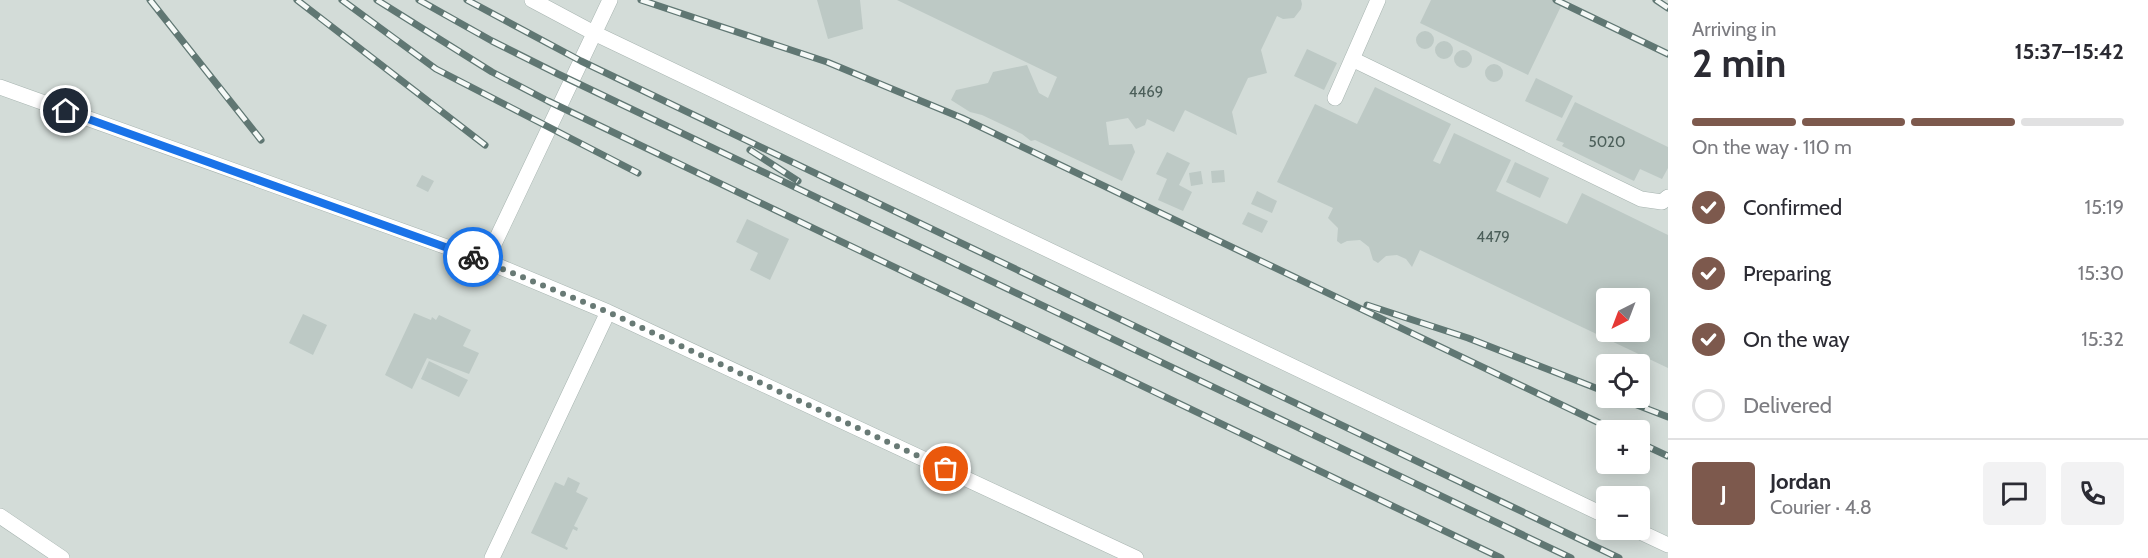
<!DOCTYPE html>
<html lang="en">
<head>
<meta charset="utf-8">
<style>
  :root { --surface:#fff; --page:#f2f2f3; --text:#2b2b33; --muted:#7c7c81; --line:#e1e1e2; --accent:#7d594d }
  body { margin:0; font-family:Cabin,sans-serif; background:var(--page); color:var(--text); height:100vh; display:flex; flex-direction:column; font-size:22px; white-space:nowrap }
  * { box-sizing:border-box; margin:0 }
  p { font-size:20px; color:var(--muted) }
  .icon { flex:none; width:33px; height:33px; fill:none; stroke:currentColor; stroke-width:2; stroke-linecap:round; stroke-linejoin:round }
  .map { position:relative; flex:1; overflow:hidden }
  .drawer { display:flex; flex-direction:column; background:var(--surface); width:480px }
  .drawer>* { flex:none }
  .needle { width:39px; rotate:222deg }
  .fabs { position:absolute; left:1596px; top:288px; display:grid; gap:12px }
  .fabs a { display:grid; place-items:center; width:54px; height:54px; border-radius:6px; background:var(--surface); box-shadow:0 3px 15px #0003; font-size:30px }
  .pin { position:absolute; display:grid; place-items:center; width:51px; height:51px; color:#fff; margin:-26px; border:3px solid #fff; border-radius:50%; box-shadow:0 2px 6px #0007 }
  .courier { position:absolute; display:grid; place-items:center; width:60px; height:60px; margin:-30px; border:4px solid #1a73e8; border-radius:50%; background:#fff; color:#222; box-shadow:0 2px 8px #0007 }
  .headline em { font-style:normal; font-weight:700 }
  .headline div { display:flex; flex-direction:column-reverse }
  .headline { display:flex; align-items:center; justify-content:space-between; height:102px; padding:0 24px }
  h1 { font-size:39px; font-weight:700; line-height:45px }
  .bar { display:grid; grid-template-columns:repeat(4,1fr); gap:9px 6px; align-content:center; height:72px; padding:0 24px }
  .bar i { height:8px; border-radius:4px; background:var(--line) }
  .bar .active { background:var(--accent) }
  .bar p { grid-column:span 4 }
  .line { display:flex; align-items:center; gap:15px; padding:0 24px; border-top:2px solid var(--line) }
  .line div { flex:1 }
  .round { display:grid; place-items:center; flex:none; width:63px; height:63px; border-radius:6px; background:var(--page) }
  ol { padding:0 24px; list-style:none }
  li { display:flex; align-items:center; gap:18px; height:66px }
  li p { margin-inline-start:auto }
  li .icon { padding:6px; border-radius:50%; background:var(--accent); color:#fff; stroke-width:4 }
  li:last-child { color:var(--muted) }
  li i { width:33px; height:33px; border:3px solid var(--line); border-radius:50% }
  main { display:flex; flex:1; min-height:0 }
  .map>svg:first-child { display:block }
  .built { fill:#d3dcd8; fill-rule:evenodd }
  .building { fill:#bdc9c5; fill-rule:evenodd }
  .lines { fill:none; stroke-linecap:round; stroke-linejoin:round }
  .lane-casing { stroke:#a7b4b0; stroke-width:16 }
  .lane { stroke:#fff; stroke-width:15 }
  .rail-casing { stroke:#607773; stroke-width:7 }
  .rail { stroke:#f5f9f7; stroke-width:4.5; stroke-dasharray:14; stroke-linecap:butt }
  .done { stroke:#687a75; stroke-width:6; stroke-dasharray:0 10.8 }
  .route { stroke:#1a73e8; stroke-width:8 }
  .labels { text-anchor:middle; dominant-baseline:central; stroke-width:4.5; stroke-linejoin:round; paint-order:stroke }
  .number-label { font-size:15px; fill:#4c5f5a }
</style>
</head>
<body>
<main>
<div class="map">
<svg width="1668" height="558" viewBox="0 0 1668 558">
  <rect width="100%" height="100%" fill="#e4ece9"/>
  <path class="built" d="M0,0H1668V558H0ZM1606,298H1640V332H1606ZM1606,364H1640V398H1606ZM1606,430H1640V464H1606ZM1606,496H1640V530H1606Z"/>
  <path class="building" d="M817,0H860L863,29L828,39Z
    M897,0H1301L1302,4L1301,9L1294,18L1283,19L1277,16L1261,50L1267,73L1248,78L1232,112L1237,135L1185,110L1174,132L1147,119L1145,125L1136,129L1128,118L1106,122L1109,145L1132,144L1135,152L1122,181L1035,140L1031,141L1022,134L982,115L970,112L951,100L956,90L988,83L993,72L1027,65L1039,93L1048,98L1057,77Z
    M1431,0H1564L1528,75L1420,23Z
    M1416 40a9 9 0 1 1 18 0a9 9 0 1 1-18 0Z
    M1435 50a9 9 0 1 1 18 0a9 9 0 1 1-18 0Z
    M1307,49L1337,63L1324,90L1294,76Z
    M1454 59a9 9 0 1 1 18 0a9 9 0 1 1-18 0Z
    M1485 73a9 9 0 1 1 18 0a9 9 0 1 1-18 0Z
    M1536,78L1573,96L1562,118L1525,101Z
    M1375,87L1451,124L1433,161L1440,164L1454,133L1511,160L1496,191L1567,224L1582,193L1668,235V368L1420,250L1412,267L1406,259L1397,255L1386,256L1378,263L1373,260L1369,247L1360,240L1347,241L1341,244L1337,241L1338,228L1328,218L1333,208L1277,182L1315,104L1357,124ZM1606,298H1640V332H1606Z
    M1575,102L1668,147V168L1662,179L1640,169L1634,181L1562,146L1564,143L1556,140Z
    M1167,152L1190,163L1179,185L1192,192L1183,211L1158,200L1167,179L1156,174Z
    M1515,162L1549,178L1540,198L1506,182Z
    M1224,170L1225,182L1212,183L1211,171Z
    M1201,171L1203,184L1191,186L1189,173Z
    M422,175L434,181L428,192L416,186Z
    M1257,191L1277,201L1272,213L1251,204Z
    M1248,212L1268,221L1262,233L1242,224Z
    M747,219L789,239L770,280L750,270L758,253L736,242Z
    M414,313L431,320L432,317L436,320L439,315L471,330L463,346L479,353L469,374L427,358L412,389L385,375Z
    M303,314L327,325L313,355L289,343Z
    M429,361L468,380L459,397L421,379Z
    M568,477L580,483L576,492L588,498L574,526L578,528L577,531L573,529L565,546L568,548L567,550L531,533L555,482L564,486Z"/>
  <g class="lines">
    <defs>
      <path id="lane" d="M532,0L594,33L1606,516
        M1352,59L1641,199L1662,202L1668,197
        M0,87L486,261L608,312L1136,558
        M1335,98L1378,0
        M486,261L610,0
        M0,516L62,558
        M1636,530L1668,545
        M492,558L608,312"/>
    </defs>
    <use href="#lane" class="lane-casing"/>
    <use href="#lane" class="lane"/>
    <defs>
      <path id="rail" d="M150,0L261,140
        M297,0L485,145
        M342,0L436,69L638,173
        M377,0L492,72L548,101L1501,558
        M419,0L492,41L558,74L1571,558
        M467,0L581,61L1619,558
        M641,0L827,62L962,118L1614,430
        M1556,0L1668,54
        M1656,0L1668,8
        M750,150L798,181
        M1367,305L1468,338L1606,392
        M1619,398L1668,417
        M1640,443L1668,456"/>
    </defs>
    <use href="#rail" class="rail-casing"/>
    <use href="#rail" class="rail"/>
  </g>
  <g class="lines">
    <path class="done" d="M473,257L608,312L946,469"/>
    <path class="route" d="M66,111L473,257"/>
  </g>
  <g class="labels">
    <g class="number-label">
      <text x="1146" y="92">4469</text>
      <text x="1607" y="142">5020</text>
      <text x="1493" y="237">4479</text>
    </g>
  </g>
</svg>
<div class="fabs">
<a><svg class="needle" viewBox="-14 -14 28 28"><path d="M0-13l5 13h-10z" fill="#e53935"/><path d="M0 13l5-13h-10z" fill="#7c7c81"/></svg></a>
<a><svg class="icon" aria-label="locate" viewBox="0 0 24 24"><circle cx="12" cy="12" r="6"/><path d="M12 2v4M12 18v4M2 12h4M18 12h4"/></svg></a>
<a>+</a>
<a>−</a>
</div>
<div class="pin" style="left:946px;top:469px;background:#ea580c"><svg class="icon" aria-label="bag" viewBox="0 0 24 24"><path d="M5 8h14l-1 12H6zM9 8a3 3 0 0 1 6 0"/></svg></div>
<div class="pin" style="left:66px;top:111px;background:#1f2937"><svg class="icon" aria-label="home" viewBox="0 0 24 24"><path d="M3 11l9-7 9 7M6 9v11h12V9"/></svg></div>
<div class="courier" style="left:473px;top:257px"><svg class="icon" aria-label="bike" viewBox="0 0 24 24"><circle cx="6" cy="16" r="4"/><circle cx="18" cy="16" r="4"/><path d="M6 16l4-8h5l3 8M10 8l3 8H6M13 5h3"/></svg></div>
</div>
<section class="drawer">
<div class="headline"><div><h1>2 min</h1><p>Arriving in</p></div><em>15:37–15:42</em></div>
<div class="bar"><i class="active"></i><i class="active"></i><i class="active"></i><i></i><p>On the way · 110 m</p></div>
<ol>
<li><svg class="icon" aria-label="check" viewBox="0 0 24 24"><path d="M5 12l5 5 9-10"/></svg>Confirmed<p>15:19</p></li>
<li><svg class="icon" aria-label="check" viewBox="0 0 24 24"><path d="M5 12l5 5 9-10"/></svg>Preparing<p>15:30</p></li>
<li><svg class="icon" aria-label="check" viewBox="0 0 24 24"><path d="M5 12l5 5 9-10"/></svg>On the way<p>15:32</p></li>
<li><i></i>Delivered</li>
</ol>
<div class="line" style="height:108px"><b class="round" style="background:var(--accent);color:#fff">J</b><div><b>Jordan</b><p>Courier · 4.8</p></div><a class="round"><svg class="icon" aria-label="chat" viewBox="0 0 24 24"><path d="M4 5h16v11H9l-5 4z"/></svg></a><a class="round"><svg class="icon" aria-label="phone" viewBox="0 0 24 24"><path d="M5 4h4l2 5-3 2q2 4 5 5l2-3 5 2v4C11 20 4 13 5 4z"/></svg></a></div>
</section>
</main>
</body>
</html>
